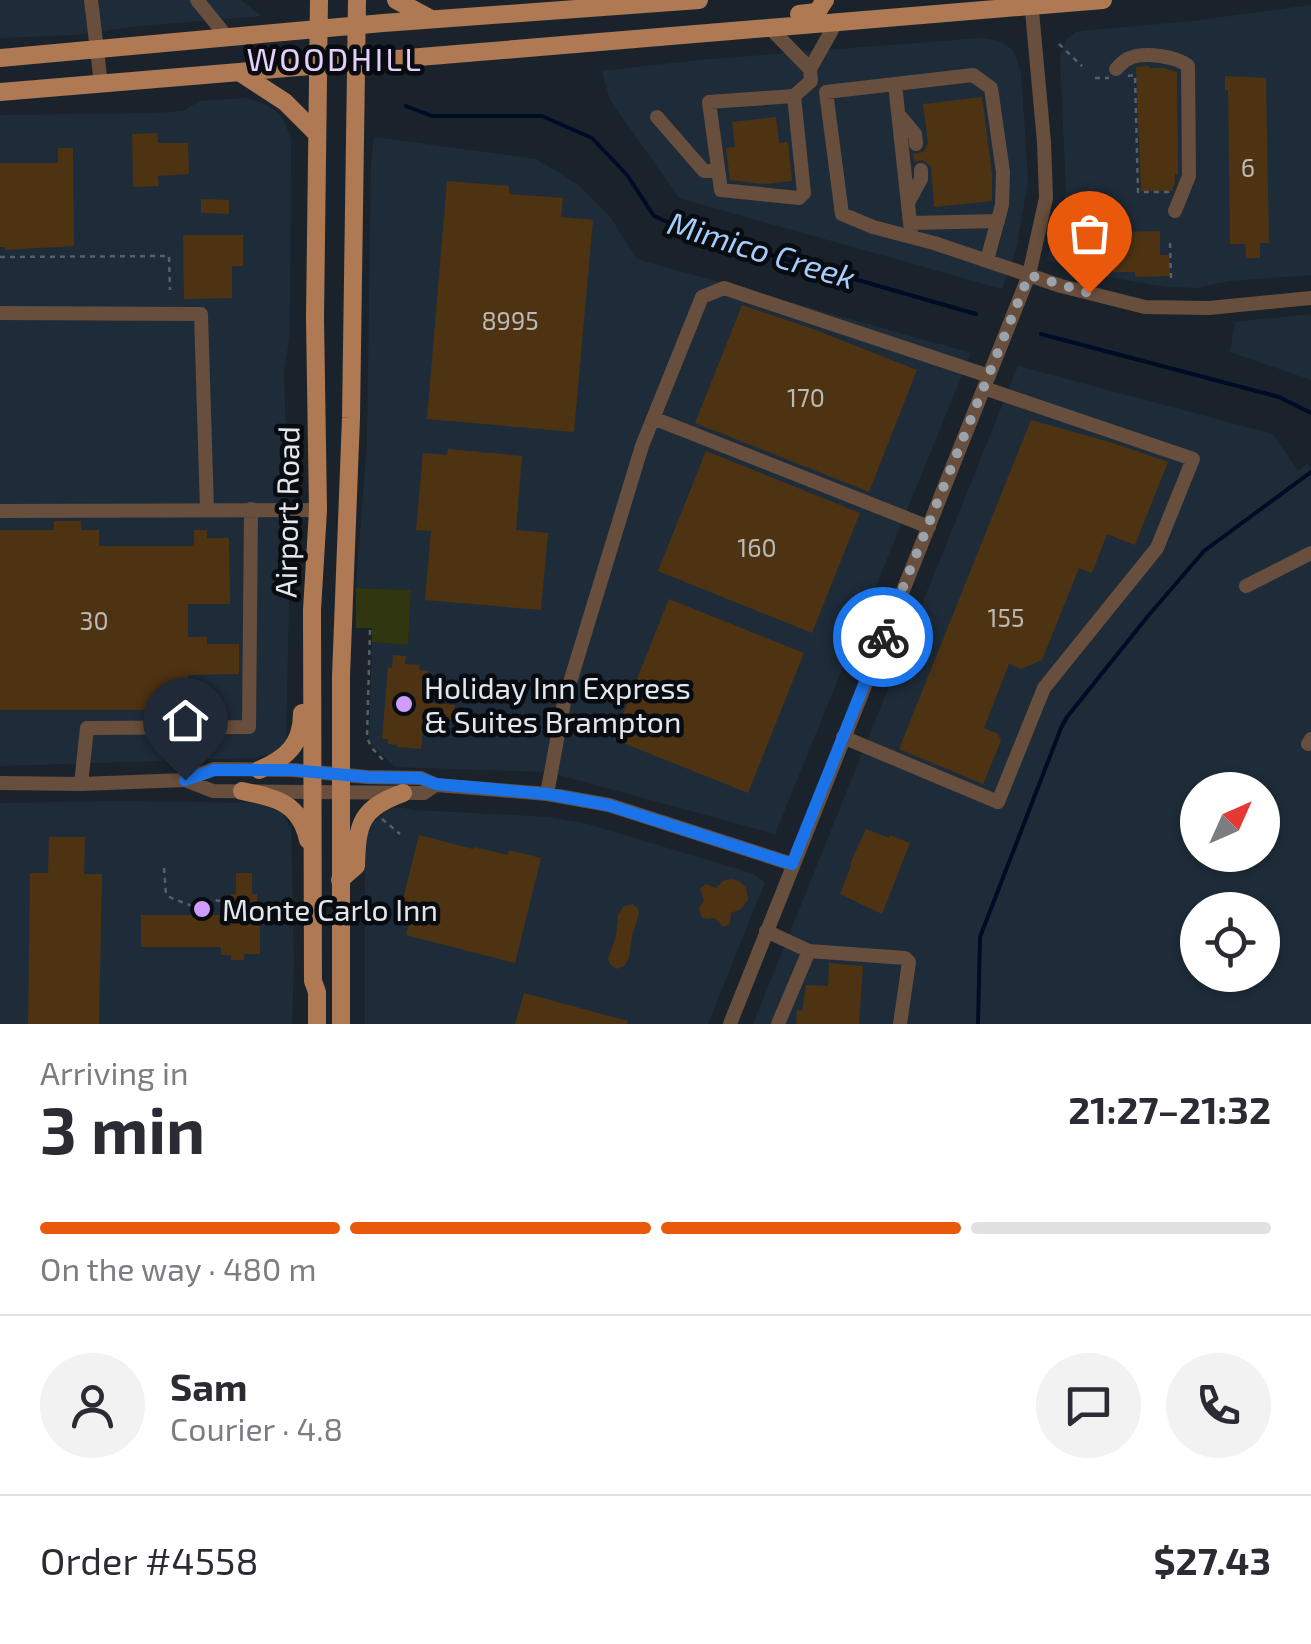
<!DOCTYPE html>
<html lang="en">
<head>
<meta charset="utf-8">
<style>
  :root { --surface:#fff; --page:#f2f2f3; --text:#2b2b33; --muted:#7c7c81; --line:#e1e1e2; --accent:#ea580c }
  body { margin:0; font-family:"Exo 2",sans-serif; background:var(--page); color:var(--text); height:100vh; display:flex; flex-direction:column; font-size:38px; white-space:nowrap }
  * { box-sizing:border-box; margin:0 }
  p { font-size:32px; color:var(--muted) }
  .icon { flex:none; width:55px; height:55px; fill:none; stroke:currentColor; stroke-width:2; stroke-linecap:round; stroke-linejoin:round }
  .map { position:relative; height:1024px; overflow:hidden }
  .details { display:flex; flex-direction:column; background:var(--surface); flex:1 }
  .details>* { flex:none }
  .needle { width:65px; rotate:45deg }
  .fabs { position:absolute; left:1180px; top:772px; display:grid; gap:20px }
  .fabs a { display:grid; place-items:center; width:100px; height:100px; border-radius:50%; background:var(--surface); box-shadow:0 2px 8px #0004; font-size:50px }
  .pin { position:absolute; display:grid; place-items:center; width:85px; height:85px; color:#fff; margin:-102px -42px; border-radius:50% 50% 50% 0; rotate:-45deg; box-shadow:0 0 10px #0007 }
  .pin .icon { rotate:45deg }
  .courier { position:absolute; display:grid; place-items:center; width:100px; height:100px; margin:-50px; border:8px solid #1a73e8; border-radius:50%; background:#fff; color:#222; box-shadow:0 2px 12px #0007 }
  .summary em { font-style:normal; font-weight:700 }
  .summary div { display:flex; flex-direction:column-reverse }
  .summary { display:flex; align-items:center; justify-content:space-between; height:170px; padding:0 40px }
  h1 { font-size:65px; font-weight:700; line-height:75px }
  .bar { display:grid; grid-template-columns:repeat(4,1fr); gap:15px 10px; align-content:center; height:120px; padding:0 40px }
  .bar i { height:12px; border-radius:8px; background:var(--line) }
  .bar .on { background:var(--accent) }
  .bar p { grid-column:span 4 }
  .line { display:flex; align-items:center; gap:25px; padding:0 40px; border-top:2px solid var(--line) }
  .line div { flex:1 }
  .round { display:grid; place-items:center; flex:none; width:105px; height:105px; border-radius:52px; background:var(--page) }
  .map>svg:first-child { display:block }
  .built { fill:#1e2c39; fill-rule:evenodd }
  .green { fill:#303610 }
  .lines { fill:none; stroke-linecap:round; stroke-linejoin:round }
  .stream { stroke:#000b25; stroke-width:4 }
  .building { fill:#4d3312 }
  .path { stroke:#575f67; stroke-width:2.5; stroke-dasharray:5 5; stroke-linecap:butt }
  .minor { stroke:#684e3c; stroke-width:14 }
  .major { stroke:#ae7953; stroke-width:18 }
  .done { stroke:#9ba2a9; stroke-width:10; stroke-dasharray:0 18 }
  .route { stroke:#1a73e8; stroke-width:12 }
  .poi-dot { fill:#d09dfe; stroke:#080c10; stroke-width:4 }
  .labels { text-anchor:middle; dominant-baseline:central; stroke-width:9; stroke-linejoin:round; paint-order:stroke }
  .number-label { font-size:25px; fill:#bcbab6 }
  .street-label { font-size:30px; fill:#e1e7ed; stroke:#080c10 }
  .poi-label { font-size:30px; fill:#e1e7ed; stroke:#080c10; text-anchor:start }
  .neighbourhood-label { font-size:32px; letter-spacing:2.5px; fill:#e5d0f9; stroke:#080c10 }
  .water-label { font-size:32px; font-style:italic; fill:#a5ccfb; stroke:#080c10 }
</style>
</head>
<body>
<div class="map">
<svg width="1311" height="1024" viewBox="0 0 1311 1024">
  <rect width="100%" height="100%" fill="#1a232c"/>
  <path class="built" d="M0,0H241L261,16L138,26L74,35L0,38Z
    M1311,5V275L1229,281L1197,288L1167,287L1097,275L1047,260L1066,192L1060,56L1066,40L1076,32L1091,30L1193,21Z
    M981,38L999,41L1008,46L1014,53L1021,72L1028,181L1016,250L1002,289L679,198L610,100L602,71L699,60Z
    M247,98L262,103L276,111L284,120L291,140L290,334L284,372L290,553L286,743L271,754L254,758L0,766V115L157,113L183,111L200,101Z
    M374,137L536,159L577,184L611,218L637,259L971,353L775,834L548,772L395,767L372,745L369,736L372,642L408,645L411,590L356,588L367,440L371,164Z
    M1311,314V380L1230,352L1235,322Z
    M1018,366L1273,434L1298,471L1307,464L1311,468V1024H753ZM1198,790H1262V855H1198ZM1198,910H1262V975H1198Z
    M120,801L261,803L285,815L284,817L291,828L294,964L292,1024H0V803Z
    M397,807L415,810L549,817L588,824L751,873L765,882L708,1024H365V848L368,833L374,822L387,811Z"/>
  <path class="green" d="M356,588L411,590L408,645L372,642V628H356Z"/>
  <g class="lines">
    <path class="stream" d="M406,106L432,116H542L592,138L627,175L654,216L688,231L976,314
      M1041,334L1279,397L1311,413
      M978,1024L980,937L1061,728L1067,717L1148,616L1204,551L1311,472"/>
  </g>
  <path class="building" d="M1149,66V68H1164L1177,72L1178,174H1175V182L1172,191H1141L1136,67Z
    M1225,76L1266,78L1269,243H1260V258H1246L1245,244H1230L1228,90H1225Z
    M982,97L992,173V201L934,207L931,166L922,160L914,162L913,154L923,152L928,143L923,104Z
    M776,117L779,143L788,142L792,181L765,184L730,180L726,148L735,147L732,122Z
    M157,133L158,143H188L189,174L158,176L159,186L133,187L132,134Z
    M58,148H73L74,246L5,250V247H0V163H58Z
    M447,181L509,186V194L563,198L561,217L593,220L574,432L427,419Z
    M201,199L229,200V214L201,213Z
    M1160,231V255H1170V276L1135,277V272H1113V268L1097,269V265H1083V260H1067L1066,233Z
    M183,235H243V266H232V298L184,299Z
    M742,305L813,329L917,370L869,492L695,423Z
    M1031,420L1110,442L1168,462L1135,545L1107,534L1092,573L1079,568L1042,660L1021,669L1009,664L984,728L998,734L1001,741L983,784L899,749Z
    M448,449L522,456L516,530L548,533L541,610L425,600L431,531L416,530L423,453L447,455Z
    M706,451L860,513L812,633L658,571Z
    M54,521H81V530H99V546H194V530H207V538H229L230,604H188V637H207V644H239V674L188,675V710H0V530H54Z
    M669,599L804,653L748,793L613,739Z
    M393,655L406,656L405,664L420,665L419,670L428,671L424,702L455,705L454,720L424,717L421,749L397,747V745L388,744V739H382L388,667L392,668Z
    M866,829L889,838L890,835L910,843L882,914L840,894L851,866L850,864Z
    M419,835L473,849L474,847L508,855L509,850L541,858L515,963L406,935L412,910L401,907Z
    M49,837H85L84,874H102L99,1024H28L30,873H48Z
    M236,873H252V894H257V915H260V954H244V960H231V955H221V947H141V915H231V894H236Z
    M731,879L739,881L746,887L748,900L741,909L731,913L730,924L723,927L715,918L706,919L701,916L699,907L704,901L700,889L706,884L716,888L723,881Z
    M633,904L638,909L639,914L632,936L629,958L624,966L616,969L610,964L608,959L616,936L618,915L624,906Z
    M829,963L863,966L859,1024H796L797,1010L802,1011L806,985L828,986Z
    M524,993L628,1021L627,1024H515Z"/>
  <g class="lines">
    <path class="path" d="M1059,44L1082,66
      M1128,76L1135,75L1138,192H1168V194
      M1095,78H1109
      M1170,243L1171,278
      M0,257L169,256L170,290
      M370,630L367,737L371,747L385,762
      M382,819L400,834
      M164,868L166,894C173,901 184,901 193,907L213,900L229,902"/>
    <path class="minor" d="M91,0L101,84
      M197,0L227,37
      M769,27L810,69
      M1116,69C1121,64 1124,60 1130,58C1145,52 1176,56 1188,66L1189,176L1175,211
      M895,84L910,223
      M794,96L804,193L799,198L721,190L709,102L794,96L811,81L810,69L837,21
      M899,115L915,134L916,144
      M657,117L704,171H718
      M909,201L921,179V170
      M911,230L910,223L998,221
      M987,260L1002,205L1003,172L991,88L973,75L826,92L842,214L873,227L934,243L1061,286L1145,307L1209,308L1311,298
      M0,313L201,314L207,510
      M653,418L929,527
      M0,511L318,510
      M1246,586L1311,553
      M843,737L998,802L1044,688L1157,548L1193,459L984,388
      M1308,744L1311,739
      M185,780L213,791L424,793L436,785
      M0,783L81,784L185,780L214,769L293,770L367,777L421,778L436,785L547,794L609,805L792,864
      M81,784L87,728L249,727L251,509
      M547,794L564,702L642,446L702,297L724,288L989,376
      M766,931L809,951L905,958L909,962L900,1024
      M730,1024L1029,275L1046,198L1044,142L1031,0
      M778,1024L809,951"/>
    <path class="major" d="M396,0L431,19
      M799,14L817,12L825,0
      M0,58L383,23L699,0
      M239,72L285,102L317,134
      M0,92L1103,0
      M259,770C287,758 302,744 302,713
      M242,791C275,798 300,802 308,840
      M340,880L356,866C357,823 361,808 403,793
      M317,1024V992L313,981L312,610L318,510L315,318L319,0
      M341,1024V676L351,418L357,0"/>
  </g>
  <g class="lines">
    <path class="done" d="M883,637L1029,275L1089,293"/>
    <path class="route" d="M185,780L214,770H293L367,777L420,778L436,784L548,794L608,805L792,864L883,637"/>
  </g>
  <g class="poi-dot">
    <circle cx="404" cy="704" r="10"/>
    <circle cx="202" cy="909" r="10"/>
  </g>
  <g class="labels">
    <g class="number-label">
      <text x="1248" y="167">6</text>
      <text x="510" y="320">8995</text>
      <text x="806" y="397">170</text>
      <text x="757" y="547">160</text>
      <text x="1006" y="617">155</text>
      <text x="94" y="620">30</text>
    </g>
    <g class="street-label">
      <text transform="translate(286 512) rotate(-89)">Airport Road</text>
    </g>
    <g class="poi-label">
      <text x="424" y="687">Holiday Inn Express<tspan x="424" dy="34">&amp; Suites Brampton</tspan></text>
      <text x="222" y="909">Monte Carlo Inn</text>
    </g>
    <g class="neighbourhood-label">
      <text x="335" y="58">WOODHILL</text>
    </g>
    <g class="water-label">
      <text transform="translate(762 249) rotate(17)">Mimico Creek</text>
    </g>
  </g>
</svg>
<div class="fabs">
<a><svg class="needle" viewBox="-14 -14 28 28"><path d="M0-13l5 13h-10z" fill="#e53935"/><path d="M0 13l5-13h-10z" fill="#7c7c81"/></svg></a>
<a><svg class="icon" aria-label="locate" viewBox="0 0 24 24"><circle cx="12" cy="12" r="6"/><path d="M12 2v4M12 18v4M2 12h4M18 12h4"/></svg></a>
</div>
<div class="pin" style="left:1089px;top:293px;background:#ea580c"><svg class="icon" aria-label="bag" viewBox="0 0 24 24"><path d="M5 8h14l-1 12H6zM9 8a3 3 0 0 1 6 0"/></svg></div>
<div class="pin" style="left:185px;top:780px;background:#1f2937"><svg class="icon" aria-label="home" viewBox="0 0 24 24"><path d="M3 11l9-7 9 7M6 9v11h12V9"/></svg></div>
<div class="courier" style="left:883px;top:637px"><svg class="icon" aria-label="bike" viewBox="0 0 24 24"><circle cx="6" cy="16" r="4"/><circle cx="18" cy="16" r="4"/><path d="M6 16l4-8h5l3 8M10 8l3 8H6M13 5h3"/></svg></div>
</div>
<section class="details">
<div class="summary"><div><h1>3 min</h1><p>Arriving in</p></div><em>21:27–21:32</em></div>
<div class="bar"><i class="on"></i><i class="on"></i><i class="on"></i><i></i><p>On the way · 480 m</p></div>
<div class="line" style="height:180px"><a class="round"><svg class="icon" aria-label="person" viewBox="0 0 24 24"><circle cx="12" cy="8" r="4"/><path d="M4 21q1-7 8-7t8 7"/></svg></a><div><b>Sam</b><p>Courier · 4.8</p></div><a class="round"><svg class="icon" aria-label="chat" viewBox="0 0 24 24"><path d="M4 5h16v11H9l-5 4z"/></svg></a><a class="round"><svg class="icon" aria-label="phone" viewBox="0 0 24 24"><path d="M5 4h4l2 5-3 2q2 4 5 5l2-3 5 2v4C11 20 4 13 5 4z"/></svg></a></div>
<div class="line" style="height:130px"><div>Order #4558</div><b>$27.43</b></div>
</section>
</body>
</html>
